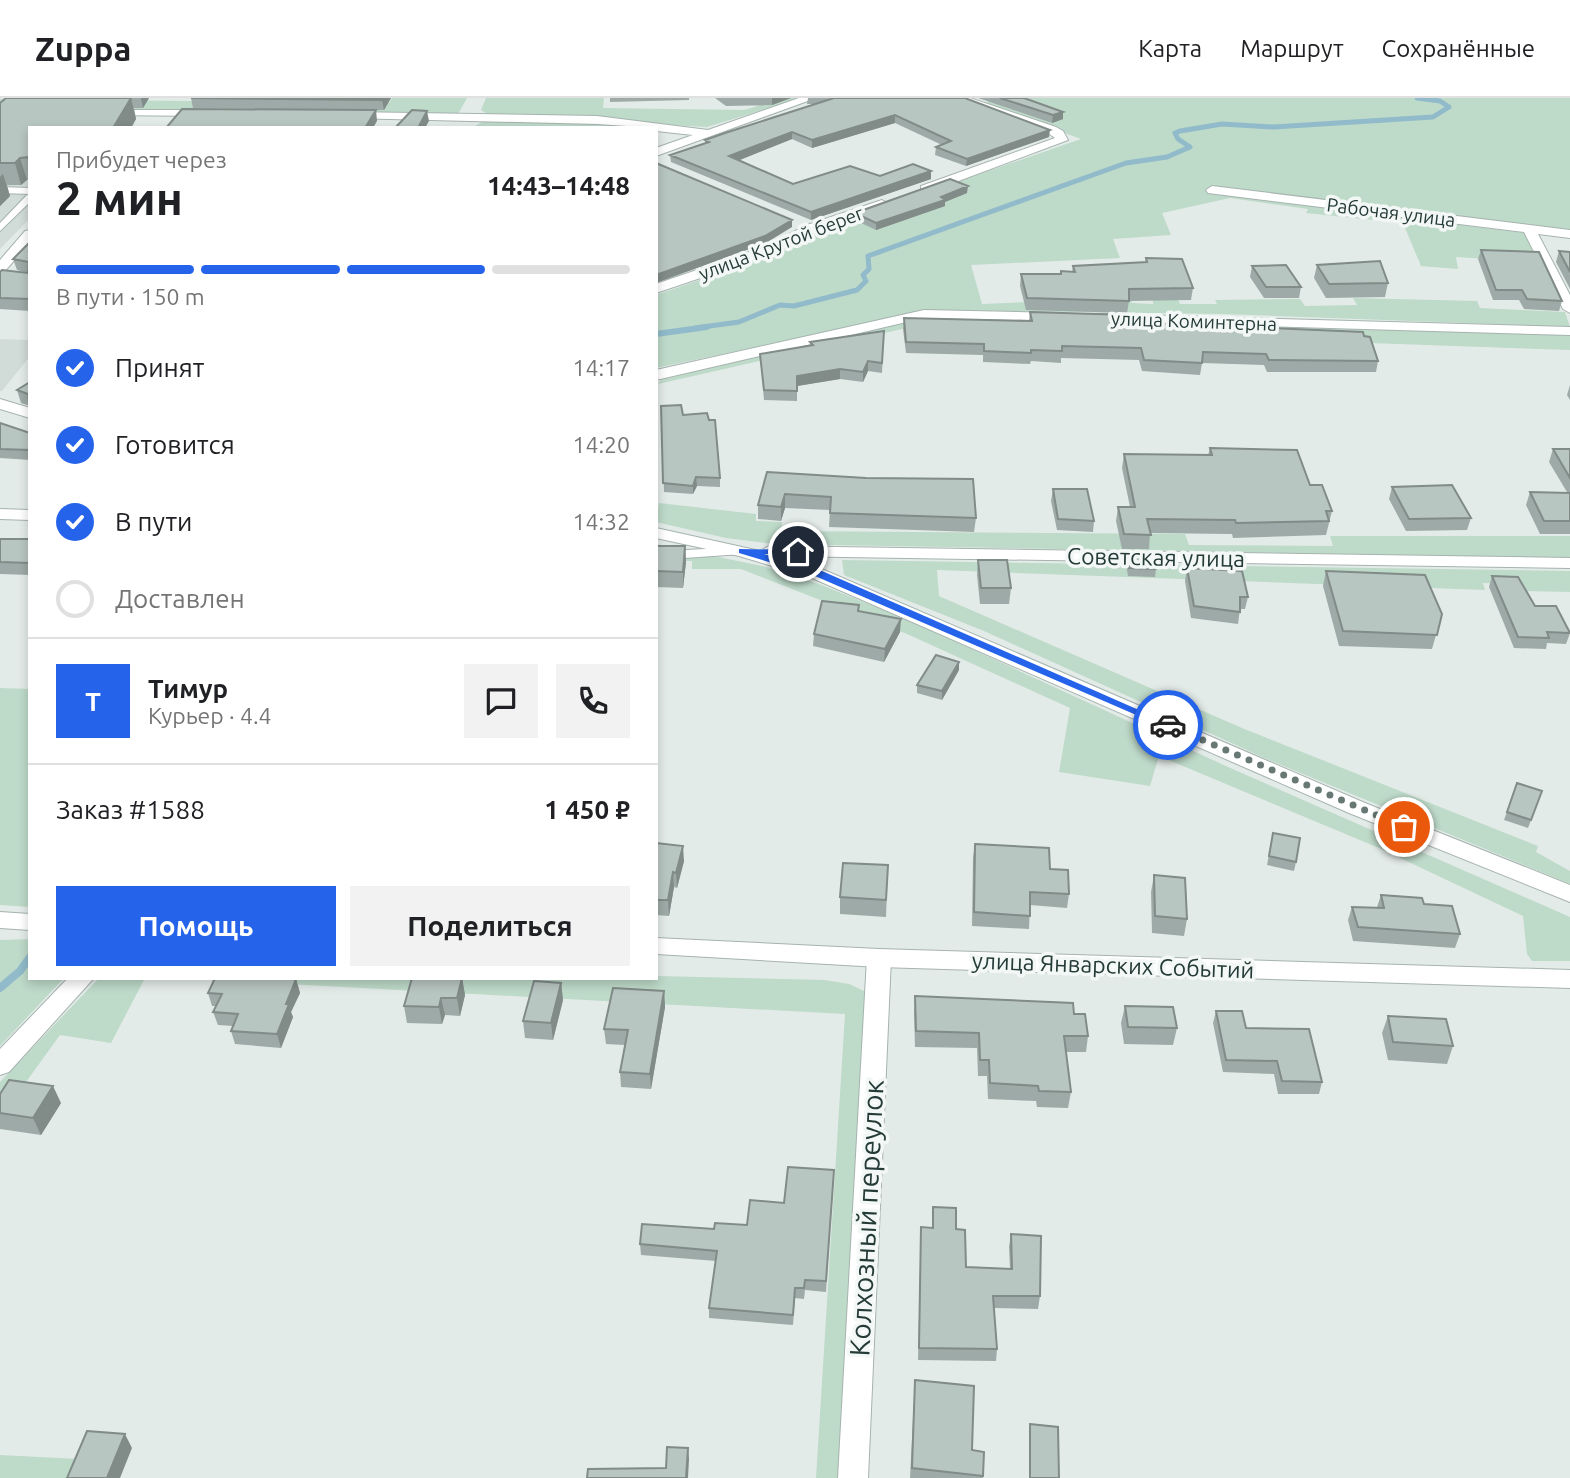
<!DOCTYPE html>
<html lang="ru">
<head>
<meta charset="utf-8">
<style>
  :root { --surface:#fff; --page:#f2f2f2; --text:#202124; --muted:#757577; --line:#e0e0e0; --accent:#2563eb }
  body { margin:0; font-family:Ubuntu,sans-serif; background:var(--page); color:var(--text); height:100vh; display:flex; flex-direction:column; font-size:26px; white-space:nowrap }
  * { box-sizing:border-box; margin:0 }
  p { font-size:23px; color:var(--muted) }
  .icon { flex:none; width:38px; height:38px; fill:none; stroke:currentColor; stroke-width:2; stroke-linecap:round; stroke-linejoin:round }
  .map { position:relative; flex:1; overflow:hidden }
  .sheet { position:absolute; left:28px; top:28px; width:630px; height:854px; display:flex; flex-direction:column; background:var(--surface); border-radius:0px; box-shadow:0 4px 10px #0003 }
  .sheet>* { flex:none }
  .pin { position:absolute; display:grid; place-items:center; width:60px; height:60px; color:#fff; margin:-30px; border:4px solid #fff; border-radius:50%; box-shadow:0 2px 7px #0007 }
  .courier { position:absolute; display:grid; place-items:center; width:70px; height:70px; margin:-35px; border:5px solid #2563eb; border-radius:50%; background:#fff; color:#222; box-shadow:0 2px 9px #0007 }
  .overview em { font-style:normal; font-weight:700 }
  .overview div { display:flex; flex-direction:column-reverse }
  .overview { display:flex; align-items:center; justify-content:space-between; height:119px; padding:0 28px }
  h1 { font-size:46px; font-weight:700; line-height:52px }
  .bar { display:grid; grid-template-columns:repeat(4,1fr); gap:10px 7px; align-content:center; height:84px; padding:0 28px }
  .bar i { height:9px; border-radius:5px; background:var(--line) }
  .bar .active { background:var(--accent) }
  .bar p { grid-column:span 4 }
  .line { display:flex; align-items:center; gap:18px; padding:0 28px; border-top:2px solid var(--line) }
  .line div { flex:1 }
  .round { display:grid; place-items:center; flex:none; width:74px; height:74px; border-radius:0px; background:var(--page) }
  ol { padding:0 28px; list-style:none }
  li { display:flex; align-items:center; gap:21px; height:77px }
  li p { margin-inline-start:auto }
  li .icon { padding:7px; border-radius:50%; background:var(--accent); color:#fff; stroke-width:4 }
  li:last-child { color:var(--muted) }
  li i { width:38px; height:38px; border:4px solid var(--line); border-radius:50% }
  .button { display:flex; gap:14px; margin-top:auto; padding:14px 28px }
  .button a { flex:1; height:80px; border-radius:0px; background:var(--accent); color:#fff; font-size:28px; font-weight:700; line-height:80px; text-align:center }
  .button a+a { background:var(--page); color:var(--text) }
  header { display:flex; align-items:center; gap:42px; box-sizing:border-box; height:98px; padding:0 35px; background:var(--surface); border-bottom:2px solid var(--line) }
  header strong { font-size:33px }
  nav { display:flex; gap:38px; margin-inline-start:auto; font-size:24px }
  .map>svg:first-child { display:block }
  .built { fill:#d1dbd7 }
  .green { fill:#bedac9 }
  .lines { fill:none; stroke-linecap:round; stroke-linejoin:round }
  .stream-far2 { stroke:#91bbca; stroke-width:5 }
  .stream-far1 { stroke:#91bbca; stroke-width:6 }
  .stream { stroke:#91bbca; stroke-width:8 }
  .service-casing { stroke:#a6b3af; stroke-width:2 }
  .minor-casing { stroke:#a6b3af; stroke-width:2 }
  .tertiary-casing { stroke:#a6b3af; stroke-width:2 }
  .service { fill:#fff; fill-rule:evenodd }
  .minor { fill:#fff; fill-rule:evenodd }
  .tertiary { fill:#fff; fill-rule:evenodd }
  .wall { fill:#9eaaa7 }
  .shaded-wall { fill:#818b88 }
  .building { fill:#b8c6c2; stroke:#818b88; stroke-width:2 }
  .route { fill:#2563eb }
  .done { stroke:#687975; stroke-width:7; stroke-dasharray:0 12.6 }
  .labels { text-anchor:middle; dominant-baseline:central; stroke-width:7; stroke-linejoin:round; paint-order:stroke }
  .far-street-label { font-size:19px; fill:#253b37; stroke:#f3f8f6 }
  .street-label { font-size:23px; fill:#253b37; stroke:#f3f8f6 }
  .near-street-label { font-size:28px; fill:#253b37; stroke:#f3f8f6 }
</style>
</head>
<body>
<header>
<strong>Zuppa</strong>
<nav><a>Карта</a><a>Маршрут</a><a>Сохранённые</a></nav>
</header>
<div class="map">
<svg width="1570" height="1380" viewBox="0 0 1570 1380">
  <rect width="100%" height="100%" fill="#e3ebe8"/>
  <path class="built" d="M0,83H30V120L0,151Z
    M0,241L30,242V258L2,293H0Z"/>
  <path class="green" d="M392,0H467L457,18L0,13V1L389,5Z
    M486,0H604L603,10L744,12L785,0H801L707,29L489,17L481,12Z
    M996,0H1570V133L1212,88L1209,95L1525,135L1537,164L1456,159L1458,171L1421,168L1403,125L1306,115L1308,111L1230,100L1162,115L1171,137L1113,141L1120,160L971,167L982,206L1130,200L1132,205L1153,206V201H1178L1180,206H1217L1215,202L1300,201L1305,208L1357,207L1353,200L1477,203L1480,210L1565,214L1570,229L1222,216L931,212L656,270V197L758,162L814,137L965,81L1081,41L985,5Z
    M483,23L610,26L628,30H472Z
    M1017,219L1560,235L1570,237V252L911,229L658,286L661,282L905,223Z
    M659,405L756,416V423L782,424L781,433L1185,436L1189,447L1333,448L1330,438H1570V460L775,446L726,440L656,424Z
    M656,446L766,469L819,486L913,524L1228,669L1570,819V863H1532L1527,856L1523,818L1379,750L1159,658L1150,688L1059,674L1070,610L907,536L741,471H692V463H656Z
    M842,462L1570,473V494L1520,493L1516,486L1483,485L1485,492L937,472L939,498L1242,630L1538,748L1536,754L1570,773V786L1269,662L984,533L844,477Z
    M0,590L30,591V809L0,807Z
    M30,841V880H64L0,948V842Z
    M656,878L825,882L849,886L864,893L869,909L845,1380H816L845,916L177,880H656Z
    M99,880H145L111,945L60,937L0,1020V984Z
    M0,1357L79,1361L71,1380H0Z"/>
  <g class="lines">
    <path class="stream-far2" d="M695,230L739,224L780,207L794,208L857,192L866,183L863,177L869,171L868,158L1126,65L1167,59L1190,49L1178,41L1175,35L1180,33L1222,26L1274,29L1433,19L1449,9L1440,3L1417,0"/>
    <path class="stream-far1" d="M656,236L707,229"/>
    <path class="stream" d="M0,890L20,873L30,859"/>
    <defs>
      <path id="service" d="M0,89L30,90V96L0,95Z
        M27,97H30V104L0,133V125Z
        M738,449L744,453L742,456L670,461L664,457L670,453Z"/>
      <path id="minor" d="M799,0H816L656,58V50L693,37L656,33V30L597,26L349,20L343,17L349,14L597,18L708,32Z
        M953,0H970L1056,29L1063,33L1068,42L929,94H921V88L1055,40L1048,35Z
        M107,12H204L210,15L204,18L103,17V13Z
        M1212,88L1570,132V140L1538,136L1570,197V215L1563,211L1524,134L1208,95L1206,92Z
        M882,102L888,106L887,109L817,133L774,155L656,195V186L764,149L807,127Z
        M30,132V144L5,173L0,174V162L25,133Z
        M924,212L1057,215L1064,219L1057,223L924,220L656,282V272Z
        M1099,216L1570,229V237L1094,223L1092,220Z
        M0,301L30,310V320L0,311Z
        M0,411L30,412V422L0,421Z
        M656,430L760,453L769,448L1570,460V470L779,458L824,472L1365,705L1570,787V804L1349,715L812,480L739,458L656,440Z
        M879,851L887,854L891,860L868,1380H838L867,860L871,854Z
        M68,880H94L9,974L0,977V951Z"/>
      <path id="tertiary" d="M0,814L30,816V832L0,830Z
        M656,840L879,851L1570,872V890L879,869L656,856Z"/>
    </defs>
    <use href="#service" class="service-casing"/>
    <use href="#minor" class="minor-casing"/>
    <use href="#tertiary" class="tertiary-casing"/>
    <use href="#service" class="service"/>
    <use href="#minor" class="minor"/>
    <use href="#tertiary" class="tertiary"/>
  </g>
  <path class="wall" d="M6,0H149L143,10H134L136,21L131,30H30V82H27L21,87H7L10,98L0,108V5Z
    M191,0H391L384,12L193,10Z
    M610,0H689V2L610,4Z
    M715,0H791L772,7L726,8Z
    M808,0H965L1049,39L966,68L935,57L936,49L942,47L895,25L812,50L792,41L739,62L793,86L880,78L931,81L811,122L671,64L670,57L705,45V42L816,6H807Z
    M978,0H1024L1063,14V21L1052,25Z
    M967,95L945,104V108L876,132L855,122V115Z
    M30,144V213L0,211V174L28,175L17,172L13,161Z
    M1481,152L1562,203L1559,213L1524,211L1519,202H1493L1478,161Z
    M1559,153L1570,154V191L1556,164Z
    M1146,160L1193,190L1191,202L1129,203L1127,215L1026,212L1020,188L1021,176H1060L1061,173L1072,174L1073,168L1145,165Z
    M1317,167L1388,185L1385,199L1326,200L1314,180Z
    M1252,168L1301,189L1299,200H1264L1250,179Z
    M1030,214L1128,224L1364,238L1378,263L1376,274H1267L1264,267L1202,265L1200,277L1142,273L1139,262L1061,260V265L1031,263L1030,266L983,264V257L906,255L903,231L904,220L1029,223Z
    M884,233L882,275L868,273L863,284L840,281L797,288V303L764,302L760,256L810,247V244Z
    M30,284V308L21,305L17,292Z
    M1570,287V302L1567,297Z
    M661,308L683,317L720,380V389L697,388L693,396L664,394Z
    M0,325L30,335V362L0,360Z
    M1210,350L1310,387L1332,413L1326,437L1233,440L1232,436L1150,435L1149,451H1122L1116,423L1118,409H1130L1122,370L1124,356L1208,357Z
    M1553,351H1570V436H1540L1526,407L1530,394H1567L1549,364Z
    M767,374L976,420L974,434L829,429L830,412L785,410L781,423L758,421V407Z
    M1392,389L1471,420L1467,432L1406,433L1389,401Z
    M1053,391L1094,423L1093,434L1057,432L1051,403Z
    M0,441H30V477L0,476Z
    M656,448H685L686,464L683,490L656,489Z
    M1127,458L1156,471L1155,479L1128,478L1126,466Z
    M978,462L1011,490L1009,506H980L977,477Z
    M1187,470L1248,499L1245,511H1240L1238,526L1191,520L1185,483Z
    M1326,473L1442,516L1432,551L1339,548L1323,488Z
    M1492,478L1535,508L1570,535L1566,546L1547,545L1546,551L1514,550L1489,489Z
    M859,507V513L900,534L884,564L813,548L814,536Z
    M959,572L942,602L917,595V587Z
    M1517,685L1542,693L1528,730L1504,722Z
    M1273,735L1296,764L1294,773L1267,767Z
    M656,745L684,763L677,790L674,789L669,818L656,817Z
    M975,746L1050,771L1069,796L1067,810L1030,807L1029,831L972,828L973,759Z
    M888,767L886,819L840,816V799Z
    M1154,777L1187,821L1184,838L1152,835L1151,794Z
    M1381,797L1424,806L1460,836L1455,850L1353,843L1348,822L1352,809H1377Z
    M462,880L465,897L460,918L445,917L442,926L407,925L404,908Z
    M296,881L300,895L291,914L293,919L281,950L235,946L231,933L233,928L218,927L213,914L216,908H212L208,895Z
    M561,885L563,902L553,942L525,940L523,923Z
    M664,893L665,909L651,991L621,989L620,974L625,947L606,946L604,931Z
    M915,898L1074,916L1088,938L1086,954H1066L1071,994L1068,1010L1037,1009L1036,1003L988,1001L987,978H978L977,950L915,949L914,914Z
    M1125,908L1177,930L1173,947L1124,946L1121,925Z
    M1216,913L1246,930L1322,984L1319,996H1278L1274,976L1223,974L1213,925Z
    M1388,918L1453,948L1447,966L1388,962L1382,935Z
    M0,996L61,1005L41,1037L0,1031Z
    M834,1072L826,1194L805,1192L804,1201L795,1200L793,1227L709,1220V1210L716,1163L641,1157L640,1146L714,1131L747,1127L784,1105Z
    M933,1109L956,1131L966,1169L1010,1171L1009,1149L1011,1136L1040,1198L1038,1211L994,1210L997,1251L996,1263L918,1262L921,1129L932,1130Z
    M915,1282L972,1352L984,1354L983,1380H910Z
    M1030,1326L1059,1380H1029V1334Z"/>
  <path class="shaded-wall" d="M131,0L136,21L131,30H113Z
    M141,0H149L143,10Z
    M384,0H391L384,12L382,2Z
    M772,0H791L772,7Z
    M376,12L377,23L373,30H365Z
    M427,13L429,23L425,30H418Z
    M1063,14V21L1052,25L1053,17Z
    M895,17V25L812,50V42Z
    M1050,32L1049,39L966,68L967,61Z
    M792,34V41L730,66L729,58Z
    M20,60L27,82L21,87L15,65Z
    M931,73V81L811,122V114Z
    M3,76L10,98L0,108V79Z
    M968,88L967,95L945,104V108L876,132V125Z
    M792,122V129L766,145L656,185V177Z
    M868,263V273L863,284V274Z
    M840,271V281L797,288V278Z
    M696,379L697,388L693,396V388Z
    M785,396V410L781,423V409Z
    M685,448L686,464L683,490V474Z
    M901,521L900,534L884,564L885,551Z
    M959,564V572L942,602V593Z
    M683,748L684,763L677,790L676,775Z
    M673,774L674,789L669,818L668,802Z
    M462,880L465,897L460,918L457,900Z
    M296,881L300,895L291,914L293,919L281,950L277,936L286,906Z
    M561,885L563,902L553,942L551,925Z
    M664,893L665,909L651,991L650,976Z
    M441,900L445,917L442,926L439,909Z
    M53,988L61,1005L41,1037L33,1020Z
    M125,1336L132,1350L120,1380H107Z
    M688,1350L689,1361L688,1380H686Z"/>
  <path class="building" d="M6,0H131L113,30H30V59L20,60L15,65H0V5Z
    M191,0H384L382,2Z
    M834,0H965L1050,32L967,61L936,49L951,43L895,17L812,42L792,34L729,58L793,86L850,68L880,78L913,66L931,73L811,114L670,57L709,44L705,42L725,35Z
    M1000,0H1024L1063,14L1053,17Z
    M182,11L376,12L365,30H166Z
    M412,12L427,13L418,30H395Z
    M656,65L792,122L765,138L656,177Z
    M950,81L968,88L941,99L945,102L876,125L855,115Z
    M30,144V201L0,200V174L2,172L28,175L29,164L13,161Z
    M1481,152L1539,154L1562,203L1527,201L1522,192H1496Z
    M1559,153L1570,154V174Z
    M1146,160L1182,161L1193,190L1129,191V203L1027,200L1021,176H1061V173L1075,174L1073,168L1147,164Z
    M1380,163L1388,185L1329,186L1317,167Z
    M1286,167L1301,189H1266L1252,168Z
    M1030,214L1128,217V224L1363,234L1364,238L1370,239L1378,263L1269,262L1266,256L1203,254L1202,265L1144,262L1141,250L1062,248V253L1031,252V255L984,253V246L906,244L904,220L1032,223Z
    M884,233L882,265L868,263L863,274L840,271L797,278V293L764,292L760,256L813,247L810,244Z
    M30,284V302H29L28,296L17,292Z
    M681,307L683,317L707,315L709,322H715L720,380L696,379L693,388L663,385L661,308Z
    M0,325L30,335V352L0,351Z
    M1210,350L1297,352L1310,387H1322L1332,413H1326L1329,423L1236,425L1235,422L1147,421L1151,437L1124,436L1118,409H1135L1124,356L1212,357Z
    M1553,351H1570V380Z
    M767,374L866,380L973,381L976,420L830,415L831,399L785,396L781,409L758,407Z
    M1452,387L1471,420L1409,421L1392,389Z
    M1053,391H1087L1094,423L1058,421Z
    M1530,394L1570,395V423H1544Z
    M0,441H30V465L0,464Z
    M656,448H685L683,474L656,473Z
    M1127,458H1153L1156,471L1129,470Z
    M978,462H1007L1011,490H981Z
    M1187,470L1242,473L1248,499H1240V514L1194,508Z
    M1326,473L1425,477L1442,516L1437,537L1343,533Z
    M1492,478L1518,479L1535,508H1556L1570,535L1547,534L1549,540L1518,539Z
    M822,503L859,507L858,513L901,521L885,551L814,536Z
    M936,557L959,564L942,593L917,587Z
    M1517,685L1542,693L1531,722L1507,714Z
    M1273,735L1300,740L1296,764L1269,758Z
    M656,745L683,748L676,775L673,774L668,802H656Z
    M975,746L1049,750L1050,771L1068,772L1069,796L1030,794V818L974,814Z
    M843,765L888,767L886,802L840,799Z
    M1154,777L1185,780L1187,821L1155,818Z
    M1381,797L1422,800L1424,806L1452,808L1460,836L1358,829L1352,809L1384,810Z
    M215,880L296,881L286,906H289L277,936L231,933L238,916L213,914L222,896L208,895Z
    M412,880H462L457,900H441L439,909L404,908Z
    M534,883L561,885L551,925L523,923Z
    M613,890L664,893L650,976L620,974L628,932L604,931Z
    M915,898L1073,905L1074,916H1085L1088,938H1064L1071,994L1039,993L1038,988L990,985L989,962H980L979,935L916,933Z
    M1125,908L1173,909L1177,930L1128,929Z
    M1216,913H1242L1246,930L1309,931L1322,984L1282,983L1277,963L1226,962Z
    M1388,918L1446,921L1453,948L1393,944Z
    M9,982L53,988L33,1020L0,1015V996Z
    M788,1069L834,1072L826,1183L805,1182L804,1190H795L793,1217L709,1210L717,1153L640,1146L642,1126L714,1131L715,1125L747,1127L750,1102L784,1105Z
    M933,1109L956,1110V1131L965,1132L966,1169L1012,1171L1011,1136L1041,1138L1040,1198H993L997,1251L919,1250L921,1129L933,1130Z
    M915,1282L974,1288L972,1352L984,1354L983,1378L912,1370Z
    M1030,1326L1058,1329L1059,1380H1030Z
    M87,1333L125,1336L107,1380H67Z
    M667,1349L688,1350L686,1380H587L588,1371L666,1370Z"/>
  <path class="route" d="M739,451L801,452V456H764L822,473L1173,627L1164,629L815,478L739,455Z"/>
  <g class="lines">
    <path class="done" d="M1168,627L1404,729"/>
  </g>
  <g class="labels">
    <g class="far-street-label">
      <text transform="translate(1391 114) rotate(7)">Рабочая улица</text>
      <text transform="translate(781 145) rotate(-21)">улица Крутой берег</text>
      <text transform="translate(1194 223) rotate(2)">улица Коминтерна</text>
    </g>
    <g class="street-label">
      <text transform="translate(1156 459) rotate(1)">Советская улица</text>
      <text transform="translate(1113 867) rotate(2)">улица Январских Событий</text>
    </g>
    <g class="near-street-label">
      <text transform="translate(866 1120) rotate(-87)">Колхозный переулок</text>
    </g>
  </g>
</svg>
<div class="pin" style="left:1404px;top:729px;background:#ea580c"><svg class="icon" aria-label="bag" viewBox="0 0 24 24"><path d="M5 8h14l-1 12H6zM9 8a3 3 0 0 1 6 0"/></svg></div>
<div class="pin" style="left:798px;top:454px;background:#1f2937"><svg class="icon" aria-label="home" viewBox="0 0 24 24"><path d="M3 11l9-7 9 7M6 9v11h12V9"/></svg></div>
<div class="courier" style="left:1168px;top:627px"><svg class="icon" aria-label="car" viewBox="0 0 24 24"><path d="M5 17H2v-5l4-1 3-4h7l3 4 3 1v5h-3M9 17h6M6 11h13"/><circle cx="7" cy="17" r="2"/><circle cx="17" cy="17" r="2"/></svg></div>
<section class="sheet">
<div class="overview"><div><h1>2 мин</h1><p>Прибудет через</p></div><em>14:43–14:48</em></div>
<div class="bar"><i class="active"></i><i class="active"></i><i class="active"></i><i></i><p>В пути · 150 m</p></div>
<ol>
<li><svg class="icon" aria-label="check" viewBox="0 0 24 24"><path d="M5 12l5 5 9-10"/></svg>Принят<p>14:17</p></li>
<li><svg class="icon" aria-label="check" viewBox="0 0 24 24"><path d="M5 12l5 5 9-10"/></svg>Готовится<p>14:20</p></li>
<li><svg class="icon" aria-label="check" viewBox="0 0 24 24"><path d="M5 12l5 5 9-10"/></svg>В пути<p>14:32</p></li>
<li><i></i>Доставлен</li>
</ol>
<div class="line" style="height:126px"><b class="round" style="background:var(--accent);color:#fff">Т</b><div><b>Тимур</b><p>Курьер · 4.4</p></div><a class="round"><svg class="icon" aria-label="chat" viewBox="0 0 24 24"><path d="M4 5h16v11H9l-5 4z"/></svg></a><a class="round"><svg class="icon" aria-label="phone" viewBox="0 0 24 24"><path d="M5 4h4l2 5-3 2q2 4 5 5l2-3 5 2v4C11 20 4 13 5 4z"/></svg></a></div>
<div class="line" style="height:91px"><div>Заказ #1588</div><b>1 450 ₽</b></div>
<div class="button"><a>Помощь</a><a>Поделиться</a></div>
</section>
</div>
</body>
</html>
